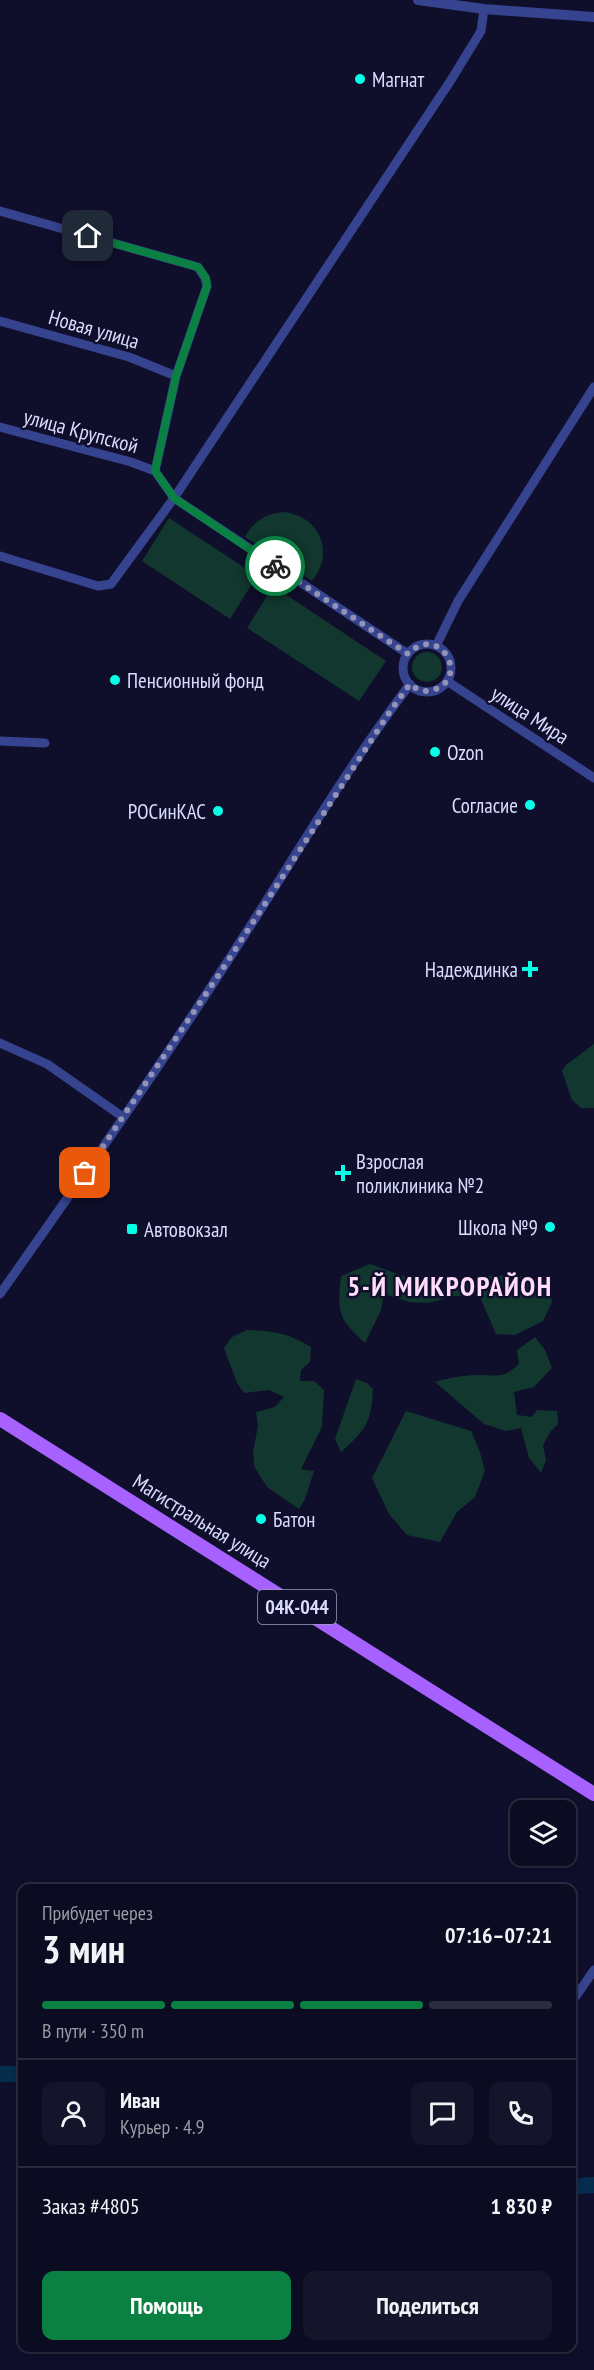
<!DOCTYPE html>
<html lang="ru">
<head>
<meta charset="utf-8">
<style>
  :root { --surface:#0b0b21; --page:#14142a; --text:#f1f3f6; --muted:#9a9ba5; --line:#2b2b3f; --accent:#0b8043 }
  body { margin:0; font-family:"PT Sans Narrow",sans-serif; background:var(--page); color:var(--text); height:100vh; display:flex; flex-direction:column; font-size:22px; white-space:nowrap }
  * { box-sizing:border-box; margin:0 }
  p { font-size:20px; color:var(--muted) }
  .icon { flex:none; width:33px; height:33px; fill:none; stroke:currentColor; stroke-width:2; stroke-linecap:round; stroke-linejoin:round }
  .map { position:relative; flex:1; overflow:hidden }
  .side { position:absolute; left:18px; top:1884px; width:558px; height:468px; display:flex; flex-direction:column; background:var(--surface); border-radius:12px; box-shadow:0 3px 9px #0003,0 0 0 2px var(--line) }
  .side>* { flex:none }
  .fabs { position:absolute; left:510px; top:1800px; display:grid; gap:12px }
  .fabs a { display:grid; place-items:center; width:66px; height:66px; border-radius:12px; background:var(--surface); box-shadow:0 3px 9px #0003,0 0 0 2px var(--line); font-size:30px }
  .pin { position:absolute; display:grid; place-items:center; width:51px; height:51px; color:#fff; margin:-26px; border-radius:12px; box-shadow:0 3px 9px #0006 }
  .courier { position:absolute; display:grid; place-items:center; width:60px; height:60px; margin:-30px; border:4px solid #0b8043; border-radius:50%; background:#fff; color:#222; box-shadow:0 2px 8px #0007 }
  .summary em { font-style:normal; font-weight:600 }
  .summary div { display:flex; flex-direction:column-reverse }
  .summary { display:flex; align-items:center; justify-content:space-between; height:102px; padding:0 24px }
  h1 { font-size:39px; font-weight:600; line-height:45px }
  .bar { display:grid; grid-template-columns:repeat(4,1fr); gap:9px 6px; align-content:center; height:72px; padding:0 24px }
  .bar i { height:8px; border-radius:4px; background:var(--line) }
  .bar .selected { background:var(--accent) }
  .bar p { grid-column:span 4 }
  .line { display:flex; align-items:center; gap:15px; padding:0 24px; border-top:2px solid var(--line) }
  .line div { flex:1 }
  .round { display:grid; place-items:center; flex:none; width:63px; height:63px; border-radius:12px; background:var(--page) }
  .button { display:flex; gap:12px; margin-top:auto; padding:12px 24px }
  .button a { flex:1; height:69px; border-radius:12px; background:var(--accent); color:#fff; font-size:24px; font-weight:600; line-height:69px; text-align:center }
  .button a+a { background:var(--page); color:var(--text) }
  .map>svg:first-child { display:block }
  .green { fill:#11372e }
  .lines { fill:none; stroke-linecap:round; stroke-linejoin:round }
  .river { stroke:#062d4e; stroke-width:16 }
  .minor { stroke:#36438f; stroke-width:9 }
  .tertiary { stroke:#36438f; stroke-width:10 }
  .primary { stroke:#a661ff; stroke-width:14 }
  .done { stroke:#9394b5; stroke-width:6; stroke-dasharray:0 10.8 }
  .route { stroke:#0b8043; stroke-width:8 }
  .poi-dot { fill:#06ffe9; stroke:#0f0f2c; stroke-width:2 }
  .labels { text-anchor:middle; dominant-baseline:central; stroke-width:5; stroke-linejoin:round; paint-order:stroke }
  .shield { fill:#0f0f2c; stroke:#9d9ec0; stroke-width:1.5 }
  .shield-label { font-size:20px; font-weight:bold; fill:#dadcff }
  .poi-label { font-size:21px; fill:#dadcff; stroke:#0f0f2c; text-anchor:start }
  .street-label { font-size:21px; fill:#dadcff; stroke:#0f0f2c }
  .district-label { font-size:27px; font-weight:bold; letter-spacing:1.5px; fill:#ffdcf9; stroke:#0f0f2c }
</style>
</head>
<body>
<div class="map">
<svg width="594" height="2370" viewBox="0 0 594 2370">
  <rect width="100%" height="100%" fill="#0f0f2c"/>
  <path class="green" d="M284,512C320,516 335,553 312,581L245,537C254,521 266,513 284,512Z
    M169,518L257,576L230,619L142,561Z
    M273,586L386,661L359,701L247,628Z
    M412 667a15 15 0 1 1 30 0a15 15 0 1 1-30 0Z
    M594,1044V1108H581L572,1100L562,1071L566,1065Z
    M370,1264L403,1276L445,1295L482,1276L515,1275L548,1281L552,1302L543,1321L515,1335L496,1334L479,1295L454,1296L428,1303L409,1302L384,1294L381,1310L365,1343C338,1318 337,1313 341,1276Z
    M247,1330C274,1331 288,1333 311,1347L310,1362L301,1370L300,1381H314L324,1390L322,1427L301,1469L314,1471L305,1499L299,1509L267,1487L254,1466L253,1452L258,1426L256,1412L275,1407L284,1397L269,1390L244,1393L237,1383L224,1348L232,1337Z
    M535,1337L545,1350L552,1368L534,1387L514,1392L517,1415L532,1417L537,1410L557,1411L558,1424L550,1432L543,1445L546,1460L541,1473L529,1458L521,1428L506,1431L484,1424L435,1382C448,1378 465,1375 479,1375C498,1375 503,1379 519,1364L517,1350Z
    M356,1379L367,1383L373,1389C371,1424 366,1429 341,1452L335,1439Z
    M406,1411L471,1431L480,1452L485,1471L475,1497L457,1512L440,1542L407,1535L389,1514L372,1478Z"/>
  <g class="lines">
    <path class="river" d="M0,2074H22
      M572,2187L594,2185"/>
    <path class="minor" d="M0,211L198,267L205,278L207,286L176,376L155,471
      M0,321L129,357L176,376
      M0,427L131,462L155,471L174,498L408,654
      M0,556L98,586L111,584L174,498L451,80L481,31L484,9
      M403 668a24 24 0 1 1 48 0a24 24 0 1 1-48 0Z
      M436,646L458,601L594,387
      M447,681L594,778
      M0,741L45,743
      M0,1043L47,1064L123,1117
      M0,1294C74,1189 148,1084 218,976C282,879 340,777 410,684
      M572,2002L594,1970"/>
    <path class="tertiary" d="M418,0L484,9L594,17"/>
    <path class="primary" d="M0,1419L594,1794"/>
  </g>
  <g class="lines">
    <path class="done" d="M85,1173L218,976L391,710L410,684C418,691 427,693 436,689C470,675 438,623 408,654L275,566"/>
    <path class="route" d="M88,236L198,267L206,278L207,286L176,376L155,471L174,498L275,566"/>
  </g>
  <g class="poi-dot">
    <circle cx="360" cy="79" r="6"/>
    <circle cx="115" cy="680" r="6"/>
    <circle cx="435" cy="752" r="6"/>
    <circle cx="530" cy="805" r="6"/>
    <circle cx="218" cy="811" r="6"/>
    <path d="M527 960h6v6h6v6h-6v6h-6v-6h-6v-6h6z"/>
    <path d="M340 1164h6v6h6v6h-6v6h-6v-6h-6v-6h6z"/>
    <circle cx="550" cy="1227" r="6"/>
    <rect x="126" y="1223" width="12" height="12" rx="3"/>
    <circle cx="261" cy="1519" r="6"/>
  </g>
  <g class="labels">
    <rect class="shield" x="258" y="1590" width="78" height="34" rx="4.5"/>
    <g class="shield-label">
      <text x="297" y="1607">04К-044</text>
    </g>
    <g class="poi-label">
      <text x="372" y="79">Магнат</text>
      <text x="127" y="680">Пенсионный фонд</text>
      <text x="447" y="752">Ozon</text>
      <text x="518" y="805" text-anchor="end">Согласие</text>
      <text x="206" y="811" text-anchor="end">РОСинКАС</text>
      <text x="518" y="969" text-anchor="end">Надеждинка</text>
      <text x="356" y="1161">Взрослая<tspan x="356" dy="24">поликлиника №2</tspan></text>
      <text x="538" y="1227" text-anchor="end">Школа №9</text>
      <text x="144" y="1229">Автовокзал</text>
      <text x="273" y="1519">Батон</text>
    </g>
    <g class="street-label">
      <text transform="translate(94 329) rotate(16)">Новая улица</text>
      <text transform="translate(81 431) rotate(15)">улица Крупской</text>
      <text transform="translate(530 715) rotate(33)">улица Мира</text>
      <text transform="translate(202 1521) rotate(32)">Магистральная улица</text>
    </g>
    <g class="district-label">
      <text x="450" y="1286">5-Й МИКРОРАЙОН</text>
    </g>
  </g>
</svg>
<div class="fabs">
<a><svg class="icon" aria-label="layers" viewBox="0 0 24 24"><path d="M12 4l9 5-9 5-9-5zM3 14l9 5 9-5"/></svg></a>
</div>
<div class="pin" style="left:85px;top:1173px;background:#ea580c"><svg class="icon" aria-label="bag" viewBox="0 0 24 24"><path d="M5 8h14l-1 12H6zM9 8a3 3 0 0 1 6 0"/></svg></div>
<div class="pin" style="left:88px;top:236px;background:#1f2937"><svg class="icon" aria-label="home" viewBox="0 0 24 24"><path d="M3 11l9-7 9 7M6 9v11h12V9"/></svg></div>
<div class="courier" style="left:275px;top:566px"><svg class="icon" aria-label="bike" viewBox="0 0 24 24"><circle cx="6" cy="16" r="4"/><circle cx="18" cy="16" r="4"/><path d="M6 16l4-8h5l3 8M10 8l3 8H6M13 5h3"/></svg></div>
<section class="side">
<div class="summary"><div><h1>3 мин</h1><p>Прибудет через</p></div><em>07:16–07:21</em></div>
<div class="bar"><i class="selected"></i><i class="selected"></i><i class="selected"></i><i></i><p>В пути · 350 m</p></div>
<div class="line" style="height:108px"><a class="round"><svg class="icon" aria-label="person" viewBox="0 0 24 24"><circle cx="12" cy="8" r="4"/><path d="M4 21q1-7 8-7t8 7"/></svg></a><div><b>Иван</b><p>Курьер · 4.9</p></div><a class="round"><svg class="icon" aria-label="chat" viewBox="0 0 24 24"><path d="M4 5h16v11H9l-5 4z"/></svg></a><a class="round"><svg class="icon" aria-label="phone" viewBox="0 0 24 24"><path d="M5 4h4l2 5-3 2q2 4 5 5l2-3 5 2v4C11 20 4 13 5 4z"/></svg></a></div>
<div class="line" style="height:78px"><div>Заказ #4805</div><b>1 830 ₽</b></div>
<div class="button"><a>Помощь</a><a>Поделиться</a></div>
</section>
</div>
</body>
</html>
